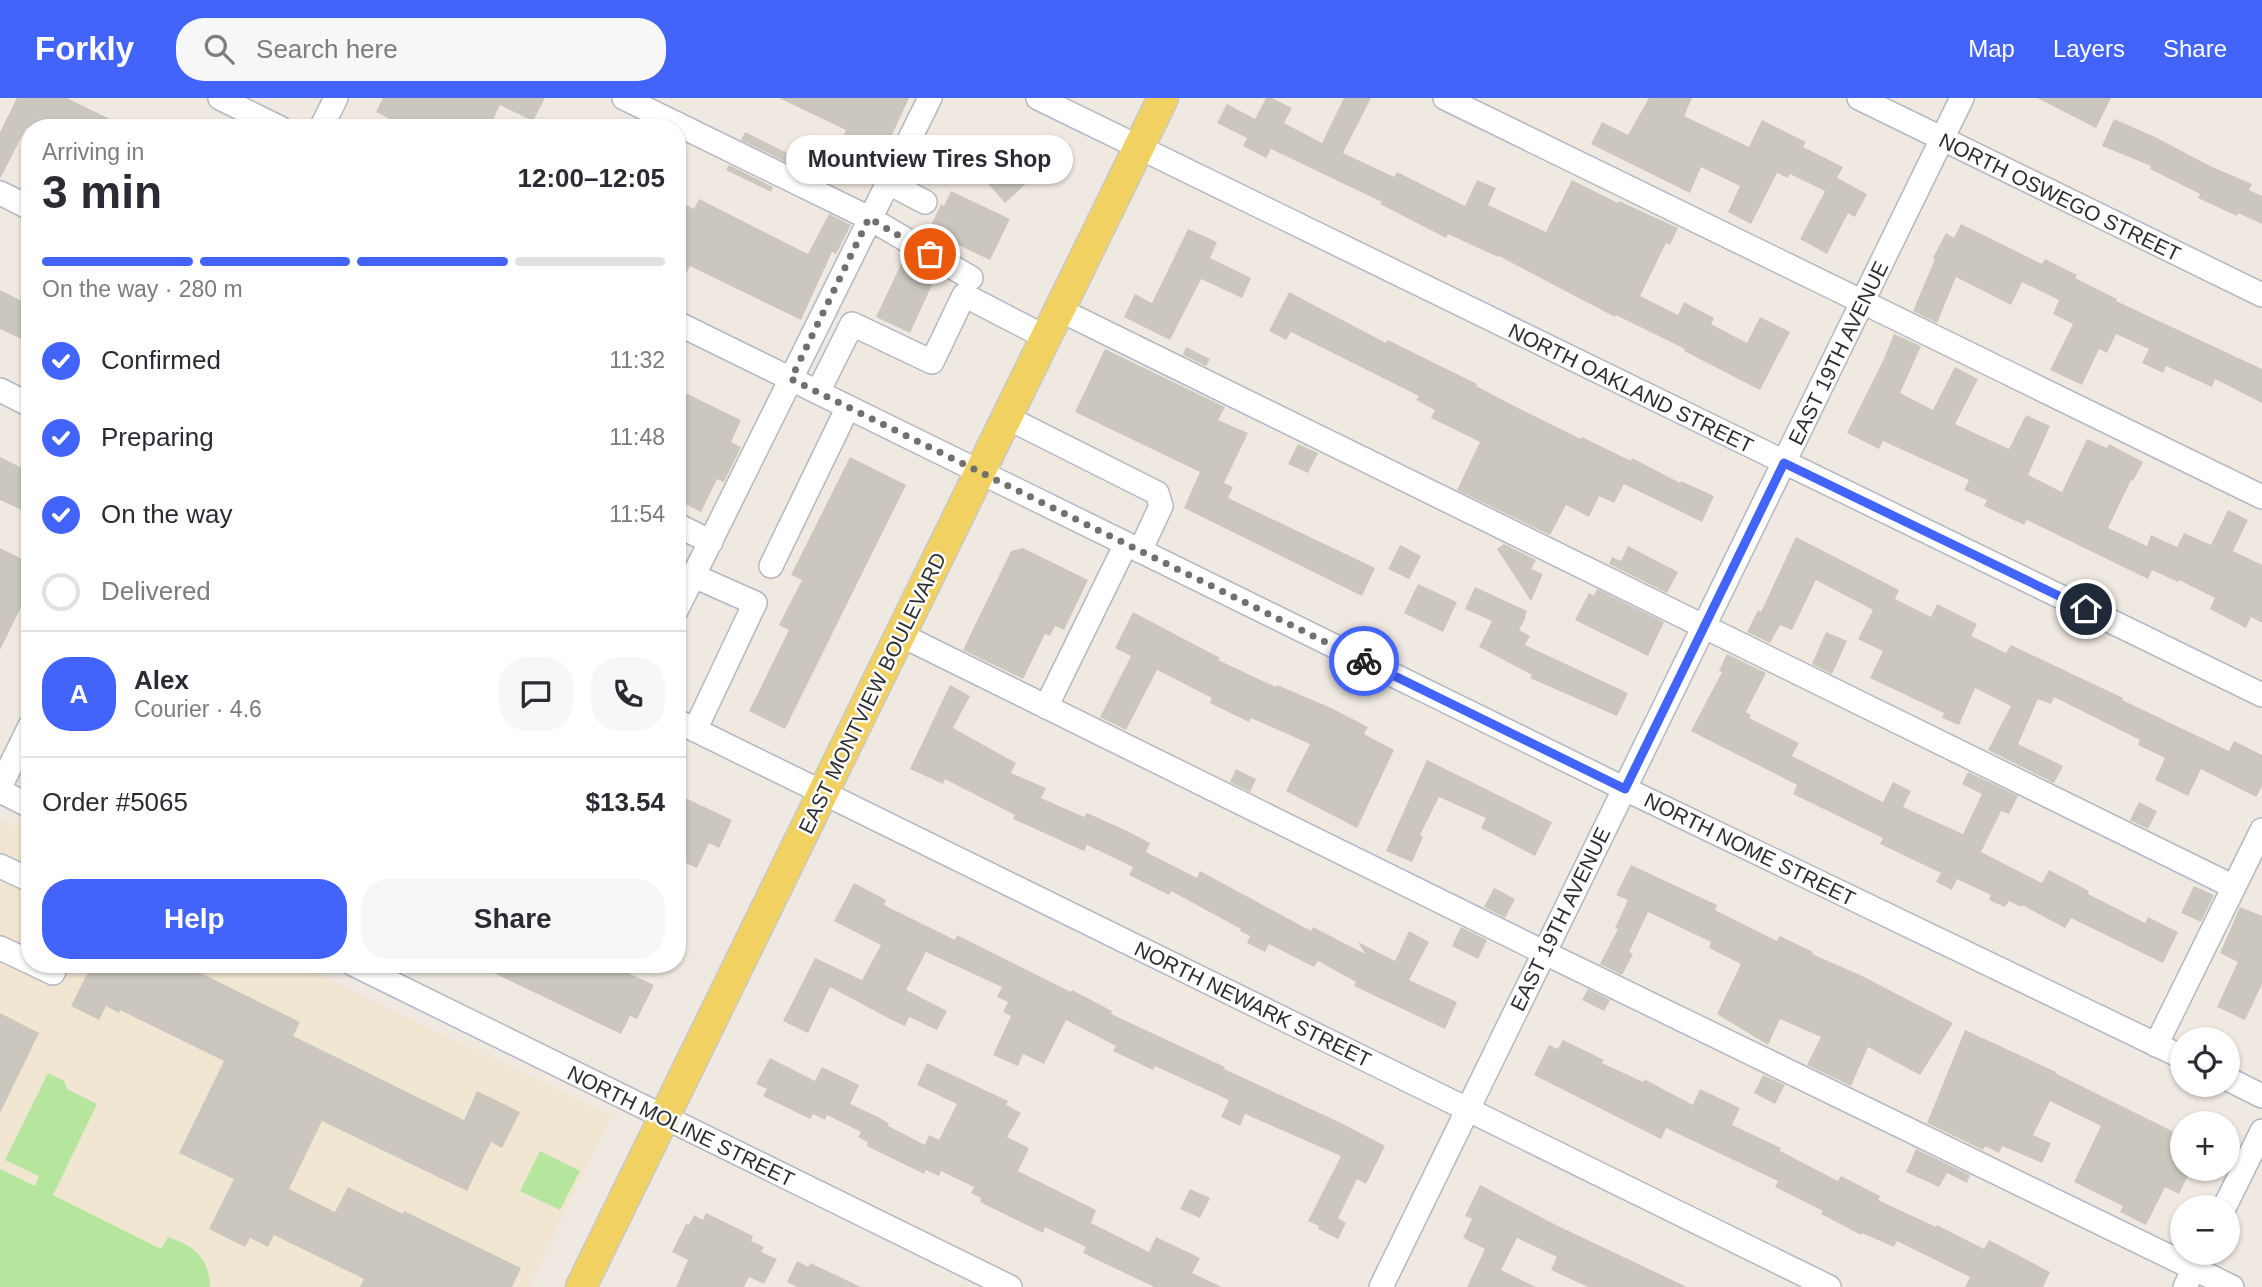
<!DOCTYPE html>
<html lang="en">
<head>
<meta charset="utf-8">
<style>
  :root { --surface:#fff; --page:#f7f7f7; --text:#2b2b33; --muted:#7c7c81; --line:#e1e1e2; --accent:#4264fb }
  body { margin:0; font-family:Arial,sans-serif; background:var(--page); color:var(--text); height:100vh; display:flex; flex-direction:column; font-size:26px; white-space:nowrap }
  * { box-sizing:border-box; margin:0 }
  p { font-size:23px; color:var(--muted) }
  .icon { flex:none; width:38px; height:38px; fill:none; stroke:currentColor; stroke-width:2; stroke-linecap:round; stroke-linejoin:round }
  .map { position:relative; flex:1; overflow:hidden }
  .sheet { position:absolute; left:21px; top:21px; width:665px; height:854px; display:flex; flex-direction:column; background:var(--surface); border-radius:28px; box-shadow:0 2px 5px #0004 }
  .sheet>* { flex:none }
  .fabs { position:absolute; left:2170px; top:929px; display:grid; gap:14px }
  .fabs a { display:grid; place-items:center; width:70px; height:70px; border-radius:50%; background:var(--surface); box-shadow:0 2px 5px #0004; font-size:35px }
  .pin { position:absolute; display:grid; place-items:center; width:60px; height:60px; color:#fff; margin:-30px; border:4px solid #fff; border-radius:50%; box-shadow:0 2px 7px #0007 }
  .courier { position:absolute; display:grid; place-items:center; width:70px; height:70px; margin:-35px; border:5px solid #4264fb; border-radius:50%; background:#fff; color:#222; box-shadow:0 2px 9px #0007 }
  .bubble { position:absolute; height:49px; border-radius:24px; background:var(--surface); box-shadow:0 2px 5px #0004; font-size:23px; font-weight:800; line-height:49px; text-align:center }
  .head em { font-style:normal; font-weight:800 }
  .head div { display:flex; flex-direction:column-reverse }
  .head { display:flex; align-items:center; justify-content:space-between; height:119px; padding:0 21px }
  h1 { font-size:46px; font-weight:800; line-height:52px }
  .bar { display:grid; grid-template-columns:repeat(4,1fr); gap:10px 7px; align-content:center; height:84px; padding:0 21px }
  .bar i { height:9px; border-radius:5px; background:var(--line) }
  .bar .selected { background:var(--accent) }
  .bar p { grid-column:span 4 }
  .line { display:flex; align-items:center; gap:18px; padding:0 21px; border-top:2px solid var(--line) }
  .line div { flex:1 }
  .round { display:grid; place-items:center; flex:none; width:74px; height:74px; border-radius:28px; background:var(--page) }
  ol { padding:0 21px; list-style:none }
  li { display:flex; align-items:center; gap:21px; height:77px }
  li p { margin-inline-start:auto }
  li .icon { padding:7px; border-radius:50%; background:var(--accent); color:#fff; stroke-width:4 }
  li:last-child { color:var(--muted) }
  li i { width:38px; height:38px; border:4px solid var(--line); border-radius:50% }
  .action { display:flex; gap:14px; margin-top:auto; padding:14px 21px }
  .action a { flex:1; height:80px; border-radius:28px; background:var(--accent); color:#fff; font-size:28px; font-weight:800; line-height:80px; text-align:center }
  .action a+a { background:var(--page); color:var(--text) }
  header { display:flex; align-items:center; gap:42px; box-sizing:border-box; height:98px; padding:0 35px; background:var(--accent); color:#fff }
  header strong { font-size:33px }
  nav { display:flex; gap:38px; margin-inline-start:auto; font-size:24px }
  .search { width:490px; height:63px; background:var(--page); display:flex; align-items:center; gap:18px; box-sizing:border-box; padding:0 24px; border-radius:28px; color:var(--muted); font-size:26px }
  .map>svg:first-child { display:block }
  .education { fill:#f0e6d1 }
  .park { fill:#b6e59e }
  .building { fill:#cbc7bf }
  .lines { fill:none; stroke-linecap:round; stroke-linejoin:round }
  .minor-casing { stroke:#b4b7c1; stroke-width:26 }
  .major-casing { stroke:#c9c9c9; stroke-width:33 }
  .minor { stroke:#fff; stroke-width:23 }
  .major { stroke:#f2d163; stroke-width:30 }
  .done { stroke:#726f6d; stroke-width:7; stroke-dasharray:0 12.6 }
  .route { stroke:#4264fb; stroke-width:9 }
  .labels { text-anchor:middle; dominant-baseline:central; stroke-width:5; stroke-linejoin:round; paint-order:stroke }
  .street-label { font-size:21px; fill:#2e2e2e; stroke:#fff }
</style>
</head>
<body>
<header>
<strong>Forkly</strong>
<div class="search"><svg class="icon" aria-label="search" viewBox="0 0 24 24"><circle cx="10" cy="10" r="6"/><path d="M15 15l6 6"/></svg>Search here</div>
<nav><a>Map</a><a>Layers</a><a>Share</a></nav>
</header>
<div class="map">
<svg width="2262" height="1189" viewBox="0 0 2262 1189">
  <rect width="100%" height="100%" fill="#efe9e1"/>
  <path class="education" d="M0,722L30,736V866H298L612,1018L529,1189H0Z"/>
  <path class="park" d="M48,975L64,983L67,991L97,1006L53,1097L161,1151L168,1139C194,1148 209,1159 210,1189H0V1071L35,1088L39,1078L5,1062Z
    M540,1053L580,1073L560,1112L520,1093Z"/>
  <path class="building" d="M17,0H67L128,30H26L0,81V34Z
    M383,0H545L533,23L500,7L490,28L480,23L477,30H407L376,14Z
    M779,0H909L885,52L867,43L858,62L837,53L846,32Z
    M1266,0H1272L1292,10L1284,25L1322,45L1344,0H1371L1343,55L1394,79L1397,74L1465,108L1477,82L1496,90L1488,107L1546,134L1572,82L1618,105L1619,103L1678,130L1670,147L1666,145L1640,198L1678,217L1684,204L1714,220L1711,226L1747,245L1760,219L1790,234L1760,292L1684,253L1685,251L1616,217L1615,219L1499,158L1498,159L1448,136L1446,140L1380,106L1382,104L1271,51L1266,60L1243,48L1247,40L1217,25L1227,6L1255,21Z
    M1649,0H1692L1684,18L1749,49L1762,22L1806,44L1803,49L1843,69L1837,80L1867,96L1855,119L1848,115L1827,156L1800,141L1825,93L1790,76L1788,80L1777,75L1751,126L1728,114L1740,88L1701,69L1690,95L1591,46L1602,24L1628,37Z
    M2037,0H2111L2096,30Z
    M2114,21L2155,39L2210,68L2252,86L2249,92L2262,98V126L2238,115L2237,118L2198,100L2200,96L2150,71L2151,68L2102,48Z
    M745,34L789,56L786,64L741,42Z
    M999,38L1020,60L1015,65L1030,82L1005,105L971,66Z
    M729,67L773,89L771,94L726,72Z
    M951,93L1010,121L990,162L952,144L949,151L926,138L941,106L944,108Z
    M699,101L808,156L829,116L851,127L836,156L832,154L801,222L690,168L677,192V124L686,107L694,111Z
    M1961,126L2042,166L2045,161L2077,177L2075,180L2117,201L2116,203L2262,271V305L2215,281L2212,289L2166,268L2163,275L2142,265L2149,251L2116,236L2107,255L2099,251L2082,287L2050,272L2073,226L2053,216L2059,202L2022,184L2011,207L1956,179L1937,225L1913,213L1935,161L1933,160L1946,135L1954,140Z
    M1188,131L1217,144L1210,160L1251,180L1242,200L1201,181L1170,242L1124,219L1135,196L1152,205Z
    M904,160L914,164V163L937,176L910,235L876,219Z
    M0,192L30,207V245L0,231Z
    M1289,194L1386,245L1388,242L1477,286L1476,288L1520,311L1581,341L1582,339L1631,363L1632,360L1680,385L1681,383L1714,398L1702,424L1624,386L1614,405L1599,398L1589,419L1566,407L1550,437L1457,392L1480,344L1431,320L1435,312L1416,302L1419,298L1291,234L1286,242L1269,233Z
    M1894,236L1921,248L1900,295L1933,312L1955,269L1978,281L1955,326L2009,351L2026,317L2050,328L2028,377L2062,394L2087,341L2107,350L2109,346L2143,364L2133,383L2131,382L2108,430L2147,448L2151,437L2177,449L2184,435L2211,447L2228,412L2248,422L2233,453L2262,467V525L2251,519L2246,530L2210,511L2215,500L2179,482L2178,484L2152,472L2148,481L2027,422L2024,427L1984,408L1987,402L1964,392L1969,382L1883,343L1879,351L1847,335L1883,263Z
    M1186,249L1210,261L1206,268L1183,257Z
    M1105,251L1225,309L1218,322L1248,335L1224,385L1233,389L1228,400L1375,470L1362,498L1184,410L1200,374L1075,314Z
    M677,291L741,322L731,344L741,349L724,384L717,381L701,414L677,402Z
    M1298,346L1318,355L1308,375L1288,366Z
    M0,359L30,374V416L0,402Z
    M850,359L906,387L785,631L749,613L789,532L779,527L802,482L791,477Z
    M1796,439L1899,492L1895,501L1931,519L1937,506L1977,526L1971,538L2006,555L2011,547L2123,600L2122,602L2229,653L2234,643L2262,657V688L2256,699L2201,671L2188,698L2155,682L2165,660L2138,647L2140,642L2054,599L2051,606L2038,601L2018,646L2063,668L2054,685L1988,652L2011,608L1975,590L1959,627L1942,620L1944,615L1870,580L1883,553L1858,541L1873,512L1816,482L1792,532L1780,527L1770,545L1747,534L1758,512L1761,514Z
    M1504,446L1536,462L1531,471L1543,476L1531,503L1497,451Z
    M1400,447L1421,458L1409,481L1388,471Z
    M1628,448L1678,474L1667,495L1609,466L1612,459L1621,463Z
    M0,450L30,465V491L0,552Z
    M1023,450L1088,482L1064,532L1055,528L1050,538L1045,536L1023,581L963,552L1011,453Z
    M1418,486L1457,504L1443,534L1404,515Z
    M1475,489L1527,513L1525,518L1526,519L1519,532L1530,538L1525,547L1628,595L1617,618L1530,580L1532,577L1479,549L1492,523L1465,511Z
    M1597,491L1664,524L1648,558L1575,522L1589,495L1594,498Z
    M1133,514L1220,560L1218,562L1276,589L1277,587L1329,609L1368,629L1364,636L1394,652L1357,730L1286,693L1310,646L1251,620L1249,624L1210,605L1212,600L1157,572L1126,632L1100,619L1131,558L1115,550Z
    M1826,534L1847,543L1832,576L1812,566Z
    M1727,556L1766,575L1746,614L1751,617L1749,620L1799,645L1792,658L1883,704L1893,684L1911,693L1903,709L1963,736L1982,696L1962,686L1968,674L2018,698L2009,716L2001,713L1981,754L2042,785L2049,772L2089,793L2088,796L2145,825L2148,819L2178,834L2163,865L2071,820L2065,830L2022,807L2021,809L2009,803L2005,809L1989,802L1991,797L1957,781L1952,792L1936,784L1941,775L1880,746L1883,740L1793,696L1797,687L1691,633L1722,574L1719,573Z
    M950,587L970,598L953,630L1016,665L1011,675L1046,690L1041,700L1084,719L1087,715L1125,732L1150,745L1146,754L1197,780L1200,773L1311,833L1313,829L1365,856L1358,844L1395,863L1409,833L1429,844L1409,882L1457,904L1445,931L1354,888L1356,884L1318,863L1314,869L1269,846L1265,854L1247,845L1250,838L1240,833L1241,831L1171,793L1169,797L1129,777L1133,769L1087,747L1084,753L1013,721L1015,717L945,681L943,686L910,671Z
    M1427,662L1552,724L1535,758L1481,730L1486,720L1439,699L1420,737L1423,739L1412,764L1386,753Z
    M1236,671L1256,681L1250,694L1230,684Z
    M677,696L732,722L719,750L709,745L697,770L677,761Z
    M2139,704L2157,713L2148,731L2130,722Z
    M1631,767L1717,807L1715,812L1777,843L1780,838L1813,854L1812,856L1860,877L1953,925L1920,977L1868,949L1851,988L1807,967L1821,939L1780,921L1768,947L1717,916L1741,866L1709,850L1711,844L1648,814L1629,854L1633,856L1622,877L1600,866L1618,831L1615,830L1628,802L1616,797Z
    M854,785L886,802L884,807L955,842L957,837L1071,894L1072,892L1112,913L1111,916L1225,969L1224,971L1339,1024L1385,1048L1366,1086L1357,1081L1338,1120L1346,1125L1338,1141L1318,1131L1319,1128L1308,1123L1341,1058L1245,1016L1240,1028L1221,1019L1229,1002L1155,968L1153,972L1113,953L1116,948L1066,922L1044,966L1023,956L1018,968L993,957L1011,918L1003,914L1008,904L997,899L1002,889L926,854L906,892L947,913L937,932L909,919L905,928L892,922L830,889L808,935L783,923L815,860L862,882L881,847L834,823Z
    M2194,788L2214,797L2201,824L2181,815Z
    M1494,790L1515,801L1505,820L1484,809Z
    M2240,809L2262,818V886L2245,922L2217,909L2238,864L2220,855Z
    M1461,829L1487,842L1478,861L1452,848Z
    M92,866H182L300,924L293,938L464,1022L477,993L520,1014L502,1050L491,1044L467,1093L322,1023L289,1091L335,1114L348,1089L403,1116L404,1113L521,1170L512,1189H360L364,1181L274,1137L268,1149L250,1140L245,1149L209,1131L234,1081L179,1055L224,963L120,912L119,915L106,908L99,922L71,908Z
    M475,866H635L630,876L654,887L637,921L630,918L621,936Z
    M1588,891L1610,902L1604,913L1582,902Z
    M0,915L39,935L0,1015Z
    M1965,932L2056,974L2055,975L2182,1038V1071H2191L2179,1096L2165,1089L2146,1127L2120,1114L2123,1108L2074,1084L2101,1028L2050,1003L2033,1037L2051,1045L2042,1065L2002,1048L1999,1055L1985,1048L1983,1052L1927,1025Z
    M1563,942L1604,962L1602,965L1643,984L1644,981L1693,1007L1700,991L1740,1010L1732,1027L1781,1050L1780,1053L1838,1083L1841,1078L1880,1098L1878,1102L1936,1129L1937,1127L1984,1151L1989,1142L2050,1174L2043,1189H1965L1970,1179L1897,1143L1894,1149L1862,1135L1861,1137L1821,1116L1823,1113L1775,1089L1778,1083L1666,1030L1661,1041L1534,977L1549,947L1558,951Z
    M770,960L815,983L822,969L859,987L850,1006L880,1020L889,1026L888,1028L925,1047L929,1037L939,1042L957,1006L917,987L927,965L1008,1003L1006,1007L1021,1015L1007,1039L1029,1050L1018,1073L1096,1112L1091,1125L1149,1154L1156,1139L1200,1160L1192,1175L1222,1189H1154L1083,1155L1086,1149L1045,1129L1043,1135L980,1104L981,1100L971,1095L974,1089L941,1073L939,1078L926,1072L924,1076L867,1048L868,1044L858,1039L861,1034L827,1017L825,1022L813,1016L810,1021L763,998L767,991L756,986Z
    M1763,977L1785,987L1775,1006L1754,995Z
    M1916,1051L1970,1077L1967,1085L1947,1075L1939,1089L1906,1074Z
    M1480,1087L1558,1128L1687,1189H1588L1551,1172L1557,1159L1517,1140L1501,1172L1536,1189H1467L1485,1151L1463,1140L1472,1121L1465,1118Z
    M1190,1091L1210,1100L1200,1120L1180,1111Z
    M706,1115L753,1138L751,1143L764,1149L761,1154L777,1161L764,1186L749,1179L744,1189H676L688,1162L672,1154L686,1126L689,1127L694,1117L703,1122Z
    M797,1163L808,1169L810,1165L861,1189H797L787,1184Z"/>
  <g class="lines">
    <defs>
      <path id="minor" d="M220,0L280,30
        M624,0L869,120L971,180
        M1038,0L2262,597
        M1445,0L2262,399
        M1859,0L2262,197
        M321,30L336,0
        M887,84L925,104
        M0,95L30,110
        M1060,212L2234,789
        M677,225L1625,691L2182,959
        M0,292L30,307
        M818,294L852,226L932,264L964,197L1047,240
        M1008,320L1157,395L1161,408L1140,453
        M677,427L711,444
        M771,468L848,309
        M694,478L755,505L695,632
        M677,511L930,0
        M901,537L1543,854L2232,1189
        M1046,609L1126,446
        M677,623L1829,1189
        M0,689L30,628
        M0,693L30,708
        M0,768L30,782
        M0,850L30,864
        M34,866L53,875L57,866
        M353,866L1010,1189
        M2156,947L2262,732
        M2228,981L2262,998
        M2224,1110L2262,1033
        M1381,1189L1962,0
        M2185,1189L2201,1155"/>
      <path id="major" d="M581,1189L1163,0"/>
    </defs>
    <use href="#minor" class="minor-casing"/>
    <use href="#major" class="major-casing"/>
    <use href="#minor" class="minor"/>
    <use href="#major" class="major"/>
  </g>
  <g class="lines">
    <path class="done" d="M930,156L869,120L791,281L1364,563"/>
    <path class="route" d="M1364,563L1625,691L1784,365L2086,511"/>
  </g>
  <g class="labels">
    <g class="street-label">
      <text transform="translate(2060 99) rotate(26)">NORTH OSWEGO STREET</text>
      <text transform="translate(1838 255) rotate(-64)">EAST 19TH AVENUE</text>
      <text transform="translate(1631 290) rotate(26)">NORTH OAKLAND STREET</text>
      <text transform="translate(872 595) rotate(-64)">EAST MONTVIEW BOULEVARD</text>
      <text transform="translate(1750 751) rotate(26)">NORTH NOME STREET</text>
      <text transform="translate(1560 821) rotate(-64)">EAST 19TH AVENUE</text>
      <text transform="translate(1253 906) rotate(26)">NORTH NEWARK STREET</text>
      <text transform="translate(681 1028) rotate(26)">NORTH MOLINE STREET</text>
    </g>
  </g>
</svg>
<div class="fabs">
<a><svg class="icon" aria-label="locate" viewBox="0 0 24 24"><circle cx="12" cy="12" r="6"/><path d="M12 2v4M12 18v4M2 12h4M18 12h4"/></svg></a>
<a>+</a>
<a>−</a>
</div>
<div class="pin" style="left:930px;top:156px;background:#ea580c"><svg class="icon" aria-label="bag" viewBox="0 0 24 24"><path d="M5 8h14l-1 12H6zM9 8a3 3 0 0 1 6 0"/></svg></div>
<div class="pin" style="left:2086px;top:511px;background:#1f2937"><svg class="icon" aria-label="home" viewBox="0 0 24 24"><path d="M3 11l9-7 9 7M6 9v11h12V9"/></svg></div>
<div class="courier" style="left:1364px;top:563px"><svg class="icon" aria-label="bike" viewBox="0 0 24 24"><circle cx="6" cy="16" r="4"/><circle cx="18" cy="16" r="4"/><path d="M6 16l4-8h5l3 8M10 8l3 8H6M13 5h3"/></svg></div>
<div class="bubble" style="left:786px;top:37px;width:287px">Mountview Tires Shop</div>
<section class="sheet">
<div class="head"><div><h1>3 min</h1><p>Arriving in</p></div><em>12:00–12:05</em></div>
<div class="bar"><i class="selected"></i><i class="selected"></i><i class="selected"></i><i></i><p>On the way · 280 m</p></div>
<ol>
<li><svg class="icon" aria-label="check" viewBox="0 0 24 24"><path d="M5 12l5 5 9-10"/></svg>Confirmed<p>11:32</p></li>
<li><svg class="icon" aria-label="check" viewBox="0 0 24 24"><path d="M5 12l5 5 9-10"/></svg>Preparing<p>11:48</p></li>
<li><svg class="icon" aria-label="check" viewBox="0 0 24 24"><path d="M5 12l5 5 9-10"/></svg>On the way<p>11:54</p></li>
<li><i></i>Delivered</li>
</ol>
<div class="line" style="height:126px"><b class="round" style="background:var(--accent);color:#fff">A</b><div><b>Alex</b><p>Courier · 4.6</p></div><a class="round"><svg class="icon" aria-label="chat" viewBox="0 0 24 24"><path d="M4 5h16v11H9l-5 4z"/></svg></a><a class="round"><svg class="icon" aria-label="phone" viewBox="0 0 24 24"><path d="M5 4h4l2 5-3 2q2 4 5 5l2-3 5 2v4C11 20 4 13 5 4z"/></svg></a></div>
<div class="line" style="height:91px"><div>Order #5065</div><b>$13.54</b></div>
<div class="action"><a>Help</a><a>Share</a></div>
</section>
</div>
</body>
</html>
